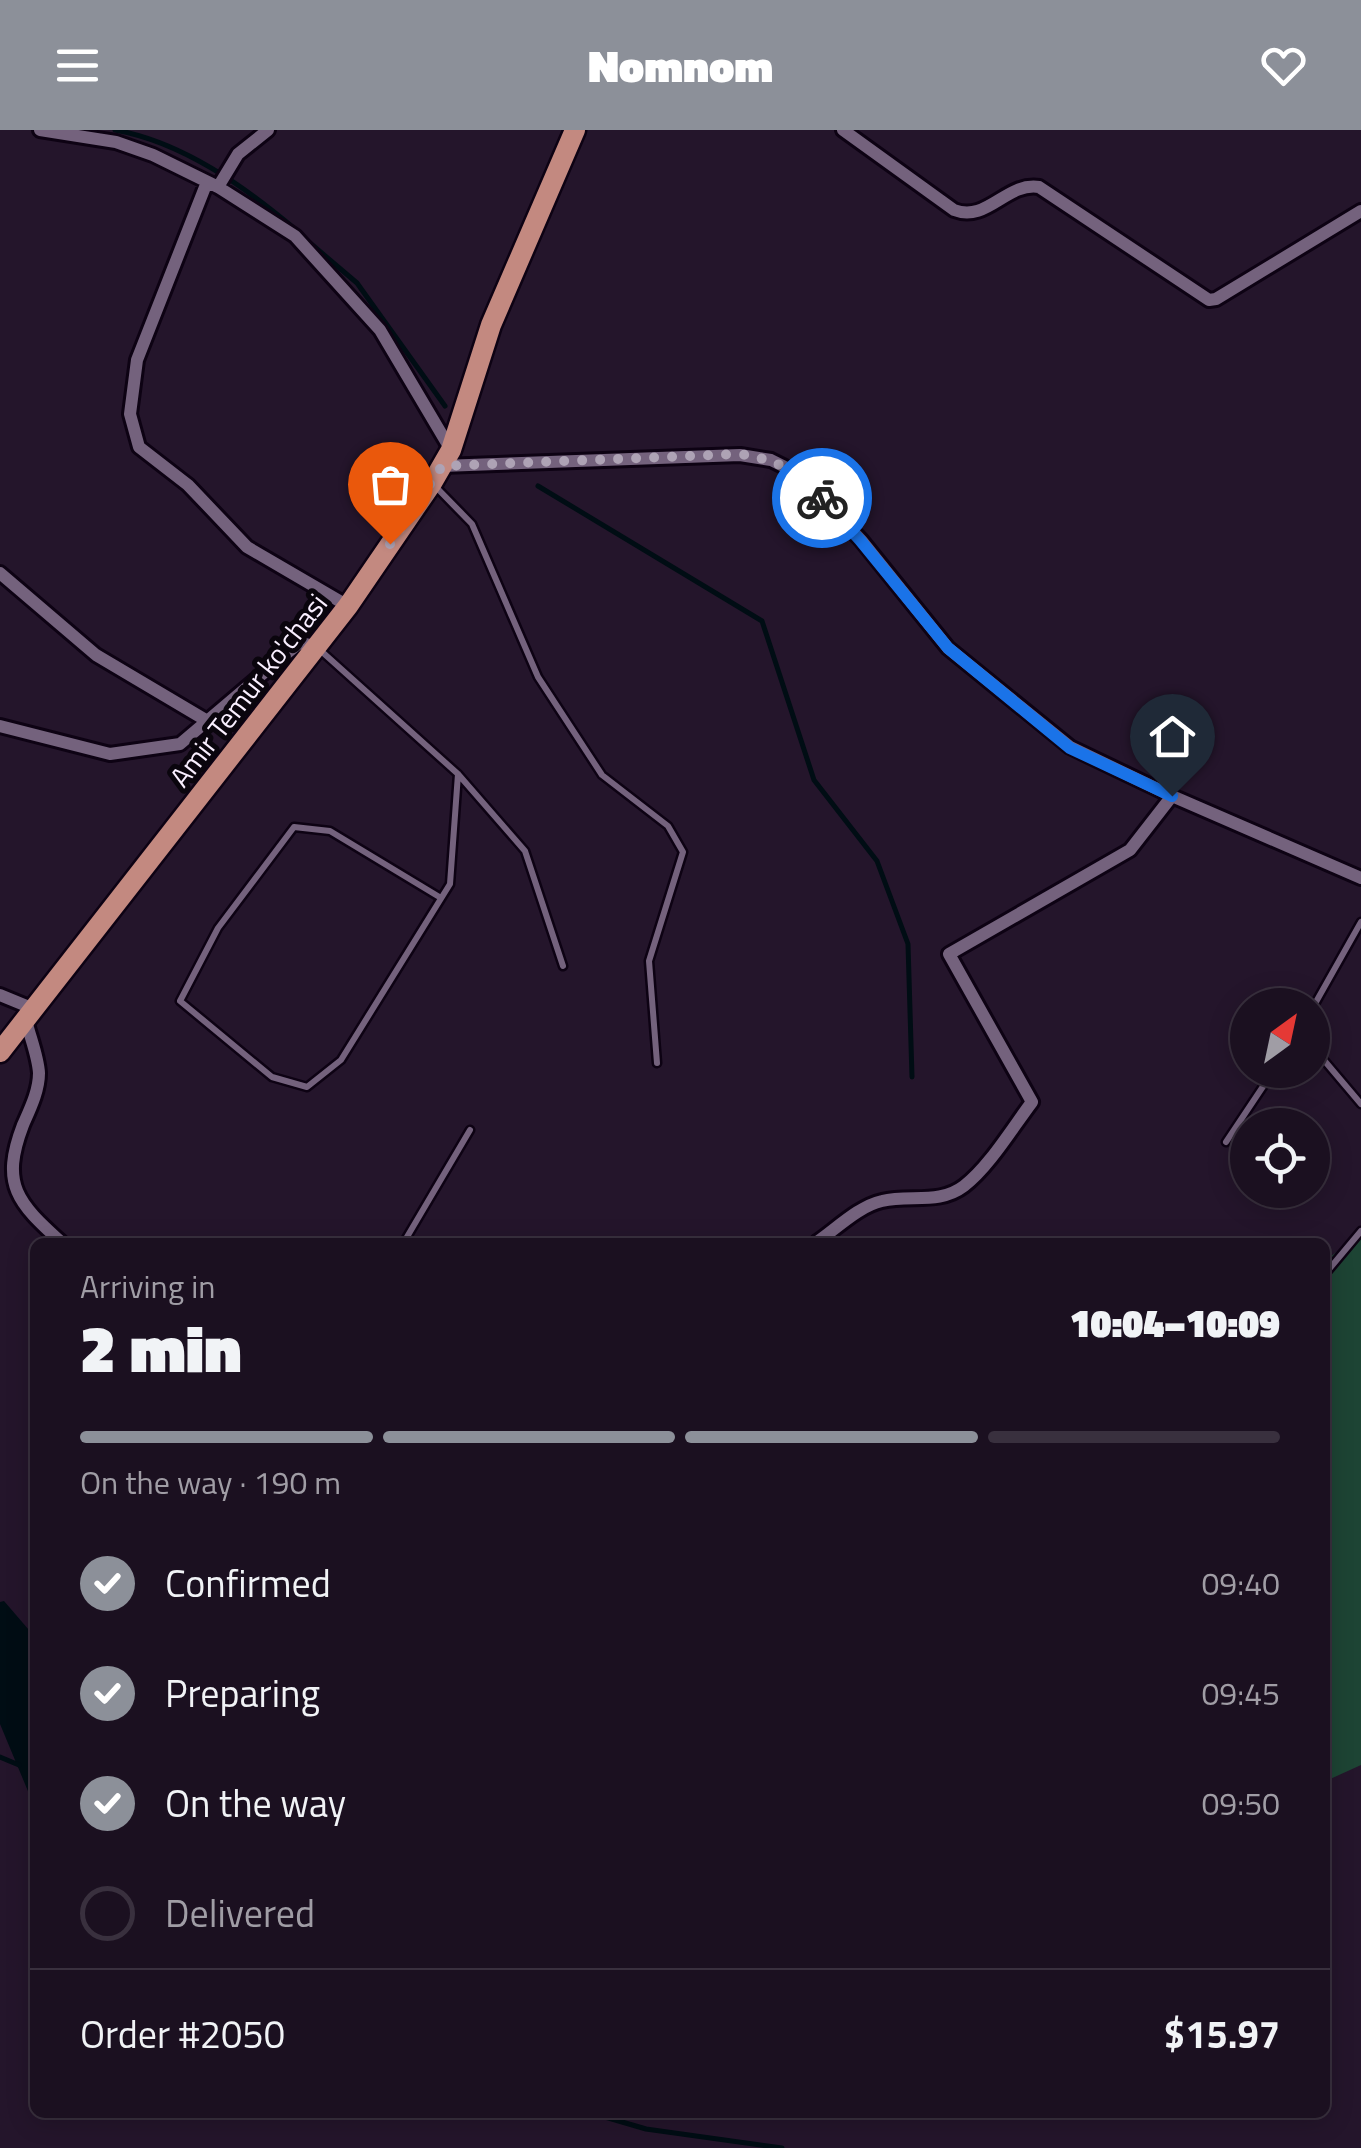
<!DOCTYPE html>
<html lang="en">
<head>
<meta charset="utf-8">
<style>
  :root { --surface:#1b1020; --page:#281e2d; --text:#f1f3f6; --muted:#a09da5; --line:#39303e; --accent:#8c9099 }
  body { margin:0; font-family:"Titillium Web",sans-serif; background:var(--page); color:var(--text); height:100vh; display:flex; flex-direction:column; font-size:38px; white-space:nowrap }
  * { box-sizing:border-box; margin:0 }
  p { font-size:32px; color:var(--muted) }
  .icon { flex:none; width:55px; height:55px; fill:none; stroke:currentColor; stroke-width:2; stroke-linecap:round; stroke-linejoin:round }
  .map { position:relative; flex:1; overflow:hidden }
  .sheet { position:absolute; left:30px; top:1108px; width:1300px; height:880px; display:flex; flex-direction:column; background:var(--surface); border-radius:15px; box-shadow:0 5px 25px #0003,0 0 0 2px var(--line) }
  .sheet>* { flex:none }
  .needle { width:65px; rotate:33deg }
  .tools { position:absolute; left:1230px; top:858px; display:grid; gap:20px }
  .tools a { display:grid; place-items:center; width:100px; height:100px; border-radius:50%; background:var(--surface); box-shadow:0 5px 25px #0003,0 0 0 2px var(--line); font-size:50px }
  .pin { position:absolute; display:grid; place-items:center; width:85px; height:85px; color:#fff; margin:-102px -42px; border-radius:50% 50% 50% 0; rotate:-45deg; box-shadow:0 0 10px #0007 }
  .pin .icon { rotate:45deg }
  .courier { position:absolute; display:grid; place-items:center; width:100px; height:100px; margin:-50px; border:8px solid #1a73e8; border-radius:50%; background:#fff; color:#222; box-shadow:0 2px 12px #0007 }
  .summary em { font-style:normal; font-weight:800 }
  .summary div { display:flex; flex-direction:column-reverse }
  .summary { display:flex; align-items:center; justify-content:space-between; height:170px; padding:0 50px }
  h1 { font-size:65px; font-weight:800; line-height:75px }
  .bar { display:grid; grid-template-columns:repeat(4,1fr); gap:15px 10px; align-content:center; height:120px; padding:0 50px }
  .bar i { height:12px; border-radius:8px; background:var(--line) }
  .bar .on { background:var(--accent) }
  .bar p { grid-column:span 4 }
  .line { display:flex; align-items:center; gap:25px; padding:0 50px; border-top:2px solid var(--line) }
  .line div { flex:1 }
  ol { padding:0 50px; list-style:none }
  li { display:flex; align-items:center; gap:30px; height:110px }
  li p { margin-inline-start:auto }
  li .icon { padding:10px; border-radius:50%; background:var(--accent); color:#fff; stroke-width:4 }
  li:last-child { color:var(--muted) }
  li i { width:55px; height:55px; border:5px solid var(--line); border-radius:50% }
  header { display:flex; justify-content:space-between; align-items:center; height:130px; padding:0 50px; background:var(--accent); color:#fff; font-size:45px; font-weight:800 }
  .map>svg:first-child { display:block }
  .green { fill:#1d4434 }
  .water { fill:#000d14 }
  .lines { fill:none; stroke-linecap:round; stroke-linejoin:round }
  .stream { stroke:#000d14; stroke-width:5 }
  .service-casing { stroke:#0d0213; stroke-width:11 }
  .minor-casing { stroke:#0d0213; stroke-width:18 }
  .primary-casing { stroke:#0d0213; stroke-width:25 }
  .service { stroke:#74627d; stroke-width:6 }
  .minor { stroke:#74627d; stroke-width:12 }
  .primary { stroke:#c38980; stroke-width:20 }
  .done { stroke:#aea3b5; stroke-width:10; stroke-dasharray:0 18 }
  .route { stroke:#1a73e8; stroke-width:12 }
  .labels { text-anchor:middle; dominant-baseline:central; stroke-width:10; stroke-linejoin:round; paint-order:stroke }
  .street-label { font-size:28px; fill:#f9efff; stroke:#0a050d }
</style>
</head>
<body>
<header><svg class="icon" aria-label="menu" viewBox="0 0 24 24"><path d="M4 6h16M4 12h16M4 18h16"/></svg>Nomnom<svg class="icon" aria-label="heart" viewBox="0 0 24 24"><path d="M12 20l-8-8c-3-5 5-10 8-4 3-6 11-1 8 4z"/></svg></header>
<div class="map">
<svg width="1361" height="2018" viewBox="0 0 1361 2018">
  <rect width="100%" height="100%" fill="#24152b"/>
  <path class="green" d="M1361,1103V1635L1328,1650L1325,1131Z"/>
  <path class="water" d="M4,1471L35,1507V1678L0,1594V1472Z"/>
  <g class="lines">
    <path class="stream" d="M115,0C182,12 244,56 295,99
      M303,107L357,153L445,276
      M538,356L762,491L814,650L877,731L908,814L912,947
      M0,1627L19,1635
      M588,1982L646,1999L782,2018"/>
    <defs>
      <path id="service" d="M434,355L472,394L538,547L602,645L668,696L683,722L649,831L657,933
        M320,520L458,644L525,721L563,836
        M441,768L330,701L294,697L218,798L180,871L272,947L307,957L341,930L450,754L458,644
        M1312,879L1361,792
        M1312,916L1361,974
        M1226,1012L1274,940
        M404,1112L470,1000
        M1325,1144L1361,1101"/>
      <path id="minor" d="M40,0L116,12L153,25L218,57L295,106L380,200L451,320
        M843,0L954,80C987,93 1006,52 1039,57L1209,170L1216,169L1361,81
        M207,52L137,230L130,284L139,317L188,355L247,417L348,476
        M218,57L238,24L268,0
        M442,336L740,325L771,330L799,344L861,410L948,518L1070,617L1172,666L1361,748
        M0,443L96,525L209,592
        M0,596L110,624L180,614L299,513L315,516
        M0,865L34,879
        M26,890C30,907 38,926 39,943C39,961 30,979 23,995C0,1055 18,1073 61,1112
        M817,1112C836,1099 859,1076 882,1071C910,1064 939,1075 964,1056C989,1037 1013,997 1032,972L949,824L1130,720L1172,666"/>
      <path id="primary" d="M0,922L348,476L432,353L451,320L491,195L575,0"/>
    </defs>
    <use href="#service" class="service-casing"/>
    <use href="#minor" class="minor-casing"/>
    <use href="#primary" class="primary-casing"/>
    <use href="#service" class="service"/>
    <use href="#minor" class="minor"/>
    <use href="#primary" class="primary"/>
  </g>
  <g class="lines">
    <path class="done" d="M390,414L442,336L740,324C780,331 794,339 822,368"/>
    <path class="route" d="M822,368L860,410L948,518L1070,618L1172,666"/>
  </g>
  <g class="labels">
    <g class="street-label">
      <text transform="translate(248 560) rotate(-52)">Amir Temur ko'chasi</text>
    </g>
  </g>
</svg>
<div class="tools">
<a><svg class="needle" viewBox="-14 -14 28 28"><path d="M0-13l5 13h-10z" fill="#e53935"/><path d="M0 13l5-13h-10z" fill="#a09da5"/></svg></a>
<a><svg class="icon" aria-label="locate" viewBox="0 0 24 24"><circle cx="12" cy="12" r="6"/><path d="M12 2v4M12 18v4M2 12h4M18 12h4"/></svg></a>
</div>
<div class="pin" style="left:390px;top:414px;background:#ea580c"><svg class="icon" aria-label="bag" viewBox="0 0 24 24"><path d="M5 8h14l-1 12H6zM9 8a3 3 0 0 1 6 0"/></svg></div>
<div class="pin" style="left:1172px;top:666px;background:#1f2937"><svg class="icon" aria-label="home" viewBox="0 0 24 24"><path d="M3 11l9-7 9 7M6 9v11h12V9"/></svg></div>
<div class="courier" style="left:822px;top:368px"><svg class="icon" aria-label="bike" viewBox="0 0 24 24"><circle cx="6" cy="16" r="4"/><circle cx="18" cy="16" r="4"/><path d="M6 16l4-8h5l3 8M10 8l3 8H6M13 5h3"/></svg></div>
<section class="sheet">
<div class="summary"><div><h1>2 min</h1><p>Arriving in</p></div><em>10:04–10:09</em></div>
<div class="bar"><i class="on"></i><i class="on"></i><i class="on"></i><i></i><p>On the way · 190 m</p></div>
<ol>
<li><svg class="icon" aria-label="check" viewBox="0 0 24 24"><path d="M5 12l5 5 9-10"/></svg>Confirmed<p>09:40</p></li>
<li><svg class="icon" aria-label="check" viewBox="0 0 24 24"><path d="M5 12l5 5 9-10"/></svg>Preparing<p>09:45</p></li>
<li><svg class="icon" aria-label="check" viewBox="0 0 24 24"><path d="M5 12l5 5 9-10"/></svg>On the way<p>09:50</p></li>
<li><i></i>Delivered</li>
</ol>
<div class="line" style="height:130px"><div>Order #2050</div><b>$15.97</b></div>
</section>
</div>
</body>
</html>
